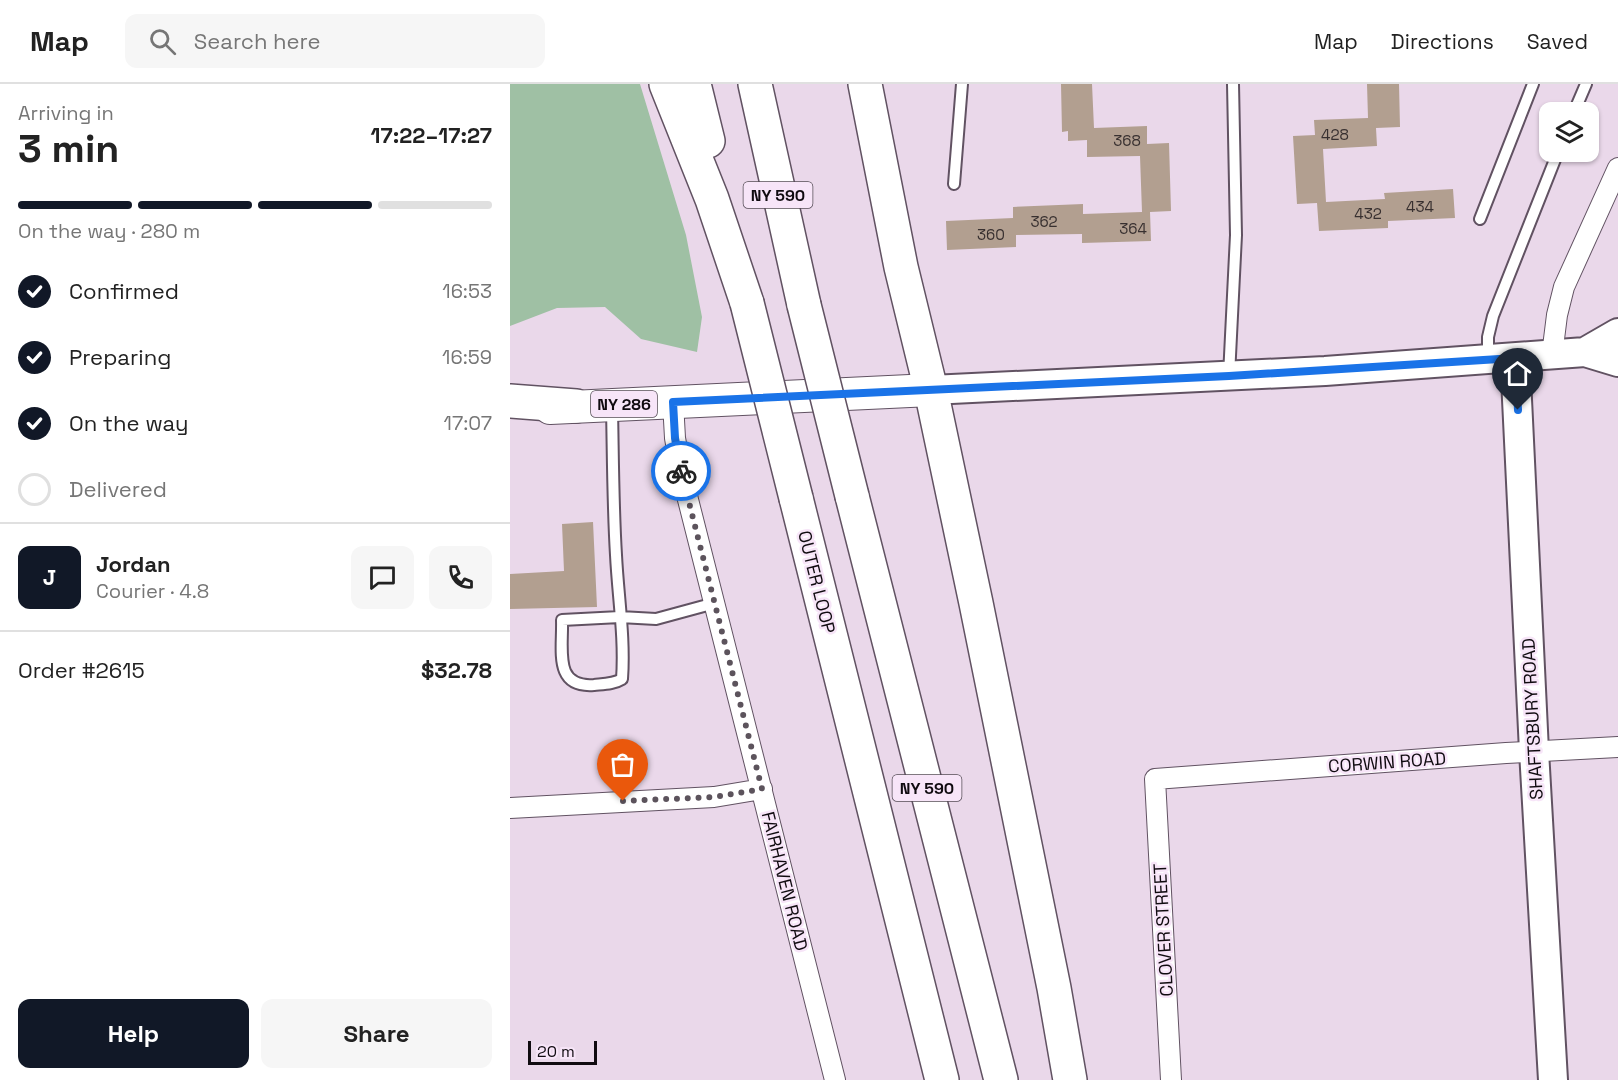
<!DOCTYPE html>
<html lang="en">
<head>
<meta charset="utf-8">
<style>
  :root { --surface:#fff; --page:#f6f6f6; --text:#222; --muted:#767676; --line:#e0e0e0; --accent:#111827 }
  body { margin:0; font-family:"Space Grotesk",sans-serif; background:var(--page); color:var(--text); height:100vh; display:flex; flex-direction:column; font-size:22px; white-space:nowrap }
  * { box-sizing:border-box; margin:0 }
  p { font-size:20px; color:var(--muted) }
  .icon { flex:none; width:33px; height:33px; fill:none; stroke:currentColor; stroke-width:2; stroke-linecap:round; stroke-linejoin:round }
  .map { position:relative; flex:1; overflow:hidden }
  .sheet { display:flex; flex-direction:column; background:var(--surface); width:510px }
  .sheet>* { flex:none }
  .fabs { position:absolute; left:1029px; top:18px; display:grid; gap:12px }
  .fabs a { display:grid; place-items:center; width:60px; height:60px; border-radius:12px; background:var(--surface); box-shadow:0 2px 4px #0004; font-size:30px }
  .scale { position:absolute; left:18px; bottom:15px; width:69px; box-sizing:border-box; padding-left:6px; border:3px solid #100b10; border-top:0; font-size:16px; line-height:21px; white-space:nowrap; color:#100b10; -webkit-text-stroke:4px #f7e5f8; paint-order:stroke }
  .pin { position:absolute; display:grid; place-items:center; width:51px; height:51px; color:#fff; margin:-62px -26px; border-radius:50% 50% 50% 0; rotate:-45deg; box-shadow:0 0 6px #0007 }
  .pin .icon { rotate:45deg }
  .courier { position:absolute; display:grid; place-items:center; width:60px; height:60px; margin:-30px; border:4px solid #1a73e8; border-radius:50%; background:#fff; color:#222; box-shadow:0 2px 8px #0007 }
  .head em { font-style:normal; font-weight:800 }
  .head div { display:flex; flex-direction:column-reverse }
  .head { display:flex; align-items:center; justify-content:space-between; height:102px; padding:0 18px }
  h1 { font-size:39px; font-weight:800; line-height:45px }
  .bar { display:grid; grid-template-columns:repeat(4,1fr); gap:9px 6px; align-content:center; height:72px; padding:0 18px }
  .bar i { height:8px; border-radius:4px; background:var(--line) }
  .bar .selected { background:var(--accent) }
  .bar p { grid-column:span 4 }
  .line { display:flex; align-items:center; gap:15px; padding:0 18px; border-top:2px solid var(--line) }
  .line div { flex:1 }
  .round { display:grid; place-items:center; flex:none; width:63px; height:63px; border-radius:12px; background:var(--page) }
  ol { padding:0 18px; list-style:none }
  li { display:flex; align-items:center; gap:18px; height:66px }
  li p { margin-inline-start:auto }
  li .icon { padding:6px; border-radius:50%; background:var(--accent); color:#fff; stroke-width:4 }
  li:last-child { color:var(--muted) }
  li i { width:33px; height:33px; border:3px solid var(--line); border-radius:50% }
  .button { display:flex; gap:12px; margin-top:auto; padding:12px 18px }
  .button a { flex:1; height:69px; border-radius:12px; background:var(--accent); color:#fff; font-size:24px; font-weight:800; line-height:69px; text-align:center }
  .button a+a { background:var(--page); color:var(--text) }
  header { display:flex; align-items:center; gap:36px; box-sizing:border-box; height:84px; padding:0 30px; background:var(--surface); border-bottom:2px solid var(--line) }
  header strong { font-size:28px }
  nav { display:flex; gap:33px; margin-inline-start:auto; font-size:21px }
  .search { width:420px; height:54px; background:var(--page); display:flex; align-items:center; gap:15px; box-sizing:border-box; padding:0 21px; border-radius:12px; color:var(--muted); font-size:22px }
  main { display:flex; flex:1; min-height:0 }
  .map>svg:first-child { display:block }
  .green { fill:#9fc0a4 }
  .building { fill:#b29f90 }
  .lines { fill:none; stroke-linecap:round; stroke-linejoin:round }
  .lane-casing { stroke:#615262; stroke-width:14 }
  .street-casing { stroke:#615262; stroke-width:22 }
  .secondary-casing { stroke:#615262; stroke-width:32 }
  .primary-casing { stroke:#615262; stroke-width:34 }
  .highway-casing { stroke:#615262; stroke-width:36 }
  .lane { stroke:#fff; stroke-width:10 }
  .street { stroke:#fff; stroke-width:20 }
  .secondary { stroke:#fff; stroke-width:28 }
  .primary { stroke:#fff; stroke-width:32 }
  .highway { stroke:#fff; stroke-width:33 }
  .highway-bridge-casing { stroke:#615262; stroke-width:36; stroke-linecap:butt }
  .highway-bridge { stroke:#fff; stroke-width:33 }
  .done { stroke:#5c535c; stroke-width:6; stroke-dasharray:0 10.8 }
  .route { stroke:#1a73e8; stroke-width:8 }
  .labels { text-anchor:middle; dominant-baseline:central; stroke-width:5; stroke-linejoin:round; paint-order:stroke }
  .number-label { font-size:15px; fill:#383030 }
  .shield { fill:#f7e5f8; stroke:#554c56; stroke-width:1.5 }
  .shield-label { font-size:16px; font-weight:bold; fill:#100b10 }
  .street-label { font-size:18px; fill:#100b10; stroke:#f7e5f8 }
</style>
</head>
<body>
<header>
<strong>Map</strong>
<div class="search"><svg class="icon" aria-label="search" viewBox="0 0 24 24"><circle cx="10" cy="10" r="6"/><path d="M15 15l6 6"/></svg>Search here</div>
<nav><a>Map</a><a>Directions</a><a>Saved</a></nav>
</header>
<main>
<section class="sheet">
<div class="head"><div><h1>3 min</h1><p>Arriving in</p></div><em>17:22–17:27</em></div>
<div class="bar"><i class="selected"></i><i class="selected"></i><i class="selected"></i><i></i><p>On the way · 280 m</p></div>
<ol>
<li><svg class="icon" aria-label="check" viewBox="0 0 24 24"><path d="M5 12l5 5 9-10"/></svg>Confirmed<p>16:53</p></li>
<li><svg class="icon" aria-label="check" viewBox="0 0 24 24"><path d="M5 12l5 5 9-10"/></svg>Preparing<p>16:59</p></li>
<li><svg class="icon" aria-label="check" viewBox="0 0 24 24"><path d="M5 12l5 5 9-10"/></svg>On the way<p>17:07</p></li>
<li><i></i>Delivered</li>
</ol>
<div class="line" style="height:108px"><b class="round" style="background:var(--accent);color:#fff">J</b><div><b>Jordan</b><p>Courier · 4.8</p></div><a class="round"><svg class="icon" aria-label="chat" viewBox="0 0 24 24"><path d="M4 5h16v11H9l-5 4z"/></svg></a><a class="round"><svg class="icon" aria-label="phone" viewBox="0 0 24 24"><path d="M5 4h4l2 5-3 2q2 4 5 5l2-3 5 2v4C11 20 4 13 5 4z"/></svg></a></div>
<div class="line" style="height:78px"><div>Order #2615</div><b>$32.78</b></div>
<div class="button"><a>Help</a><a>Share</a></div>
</section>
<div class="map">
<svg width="1108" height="996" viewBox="0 0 1108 996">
  <rect width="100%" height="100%" fill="#ead8ea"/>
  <path class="green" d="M0,0H130L176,151L192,233L187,268L131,255L95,223L47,224L0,242Z"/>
  <path class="building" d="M551,0H582L584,44L637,42V60L659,59L661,127L640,128L641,157L572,159V150L506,151V163L437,166L436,137L503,134V123L573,120V130L632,128L630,72L577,73V56L558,57V47L552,48Z
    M857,0H889L890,43L866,44L867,62L813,65L816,118L875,115L874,109L943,105L945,134L878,137V144L809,147L807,119L787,120L783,52L805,51L804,36L858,34Z
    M83,438L87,523L0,525V490L54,487L52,440Z"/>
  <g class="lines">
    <defs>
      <path id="lane" d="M1064,28L1076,0
        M444,100L452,0
        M970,135L1023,0
        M978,273V253L983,232L1048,68
        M719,292L726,151L723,0
        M102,324C103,373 103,422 106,471C108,512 115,554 112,595C104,600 94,600 84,601C43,604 53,566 52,536L110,533L146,535L205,519"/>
      <path id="street" d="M1042,271L1047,231L1054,203L1108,84
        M163,318L165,354L171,388L325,996
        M0,724L204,713L252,705
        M661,996L645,695L996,669L1108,663"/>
      <path id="secondary" d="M1075,268L1108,249
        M1005,274L1024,667L1043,996
        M421,306L815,287L1075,268L1108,278"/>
      <path id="primary" d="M40,324L421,306"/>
      <path id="highway" d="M156,0L202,115L237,219
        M184,0L198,57
        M245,0L294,221
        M355,0L391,183L421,306L466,519L544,904L560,996
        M0,317L66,322
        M342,412L491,996
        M286,414L432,996"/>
    </defs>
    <use href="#lane" class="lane-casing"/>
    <use href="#street" class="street-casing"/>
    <use href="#secondary" class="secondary-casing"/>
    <use href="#primary" class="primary-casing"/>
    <use href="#highway" class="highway-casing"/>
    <use href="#lane" class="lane"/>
    <use href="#street" class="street"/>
    <use href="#secondary" class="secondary"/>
    <use href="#primary" class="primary"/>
    <use href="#highway" class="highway"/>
    <defs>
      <path id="highway-bridge" d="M237,219L286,414
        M294,221L342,412"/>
    </defs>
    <use href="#highway-bridge" class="highway-bridge-casing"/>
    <use href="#highway-bridge" class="highway-bridge"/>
  </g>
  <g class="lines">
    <path class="done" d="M113,717L204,713L252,705L171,387"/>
    <path class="route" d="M171,387L165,354L163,318L719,292L1005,274L1008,326"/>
  </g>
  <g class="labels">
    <g class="number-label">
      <text x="825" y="50">428</text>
      <text x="617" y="56">368</text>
      <text x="910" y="122">434</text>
      <text x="858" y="129">432</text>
      <text x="534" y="137">362</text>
      <text x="623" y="144">364</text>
      <text x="481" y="150">360</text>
    </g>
    <g class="shield">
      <rect x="233.5" y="98" width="69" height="26" rx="4.5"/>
      <rect x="81" y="307" width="66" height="26" rx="4.5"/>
      <rect x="382.5" y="691" width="69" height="26" rx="4.5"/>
    </g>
    <g class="shield-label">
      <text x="268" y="111">NY 590</text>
      <text x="114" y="320">NY 286</text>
      <text x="417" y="704">NY 590</text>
    </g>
    <g class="street-label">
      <text transform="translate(307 498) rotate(76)">OUTER LOOP</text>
      <text transform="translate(1022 635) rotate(-93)">SHAFTSBURY ROAD</text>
      <text transform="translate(877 678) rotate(-4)">CORWIN ROAD</text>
      <text transform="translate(275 797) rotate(76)">FAIRHAVEN ROAD</text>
      <text transform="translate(653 846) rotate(-93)">CLOVER STREET</text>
    </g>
  </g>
</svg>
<div class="fabs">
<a><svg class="icon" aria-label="layers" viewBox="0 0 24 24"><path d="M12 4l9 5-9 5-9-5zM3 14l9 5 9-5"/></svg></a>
</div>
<div class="scale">20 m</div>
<div class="pin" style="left:113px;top:717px;background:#ea580c"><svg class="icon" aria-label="bag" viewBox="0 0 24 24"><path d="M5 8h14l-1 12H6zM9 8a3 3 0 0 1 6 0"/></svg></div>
<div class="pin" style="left:1008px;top:326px;background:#1f2937"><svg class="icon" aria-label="home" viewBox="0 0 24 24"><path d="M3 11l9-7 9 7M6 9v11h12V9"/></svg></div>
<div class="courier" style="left:171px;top:387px"><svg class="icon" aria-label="bike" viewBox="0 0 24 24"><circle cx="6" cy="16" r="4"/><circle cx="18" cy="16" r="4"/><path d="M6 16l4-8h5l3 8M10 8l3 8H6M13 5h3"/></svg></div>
</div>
</main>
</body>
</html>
